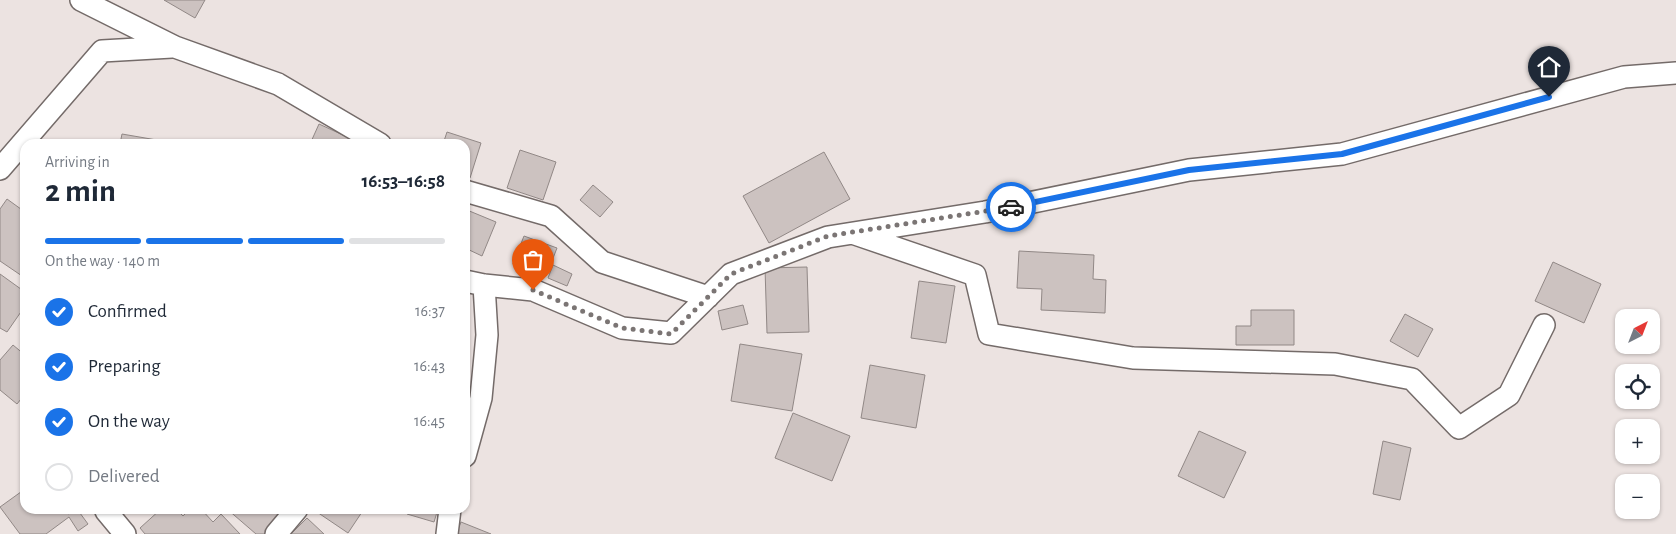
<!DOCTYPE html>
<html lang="en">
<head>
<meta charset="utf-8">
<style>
  :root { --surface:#fff; --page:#f2f2f3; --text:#1f2937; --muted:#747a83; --line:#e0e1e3; --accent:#1a73e8 }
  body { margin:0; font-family:"Alegreya Sans",sans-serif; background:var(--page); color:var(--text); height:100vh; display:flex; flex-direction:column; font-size:19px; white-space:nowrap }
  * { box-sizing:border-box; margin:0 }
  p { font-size:16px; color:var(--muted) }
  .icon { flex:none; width:28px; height:28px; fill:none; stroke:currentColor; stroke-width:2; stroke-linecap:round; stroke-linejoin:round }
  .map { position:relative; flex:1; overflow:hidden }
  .side { position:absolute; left:20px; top:139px; width:450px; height:375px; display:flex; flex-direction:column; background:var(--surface); border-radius:15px; box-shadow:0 1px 4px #0004 }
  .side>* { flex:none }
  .needle { width:32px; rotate:42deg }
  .fabs { position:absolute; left:1615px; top:309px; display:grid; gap:10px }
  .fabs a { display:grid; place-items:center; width:45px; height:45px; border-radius:10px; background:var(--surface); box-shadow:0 1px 4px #0004; font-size:25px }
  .pin { position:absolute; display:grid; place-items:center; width:42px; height:42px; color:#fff; margin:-51px -21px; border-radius:50% 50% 50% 0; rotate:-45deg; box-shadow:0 0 5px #0007 }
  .pin .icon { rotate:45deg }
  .courier { position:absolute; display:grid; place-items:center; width:50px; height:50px; margin:-25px; border:4px solid #1a73e8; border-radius:50%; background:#fff; color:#222; box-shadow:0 1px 6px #0007 }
  .head em { font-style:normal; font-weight:700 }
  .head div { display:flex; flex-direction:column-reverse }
  .head { display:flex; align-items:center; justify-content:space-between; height:85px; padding:0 25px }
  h1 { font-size:32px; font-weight:700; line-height:38px }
  .bar { display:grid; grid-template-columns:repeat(4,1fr); gap:8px 5px; align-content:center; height:60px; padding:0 25px }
  .bar i { height:6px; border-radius:4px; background:var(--line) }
  .bar .on { background:var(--accent) }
  .bar p { grid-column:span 4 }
  ol { padding:0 25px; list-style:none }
  li { display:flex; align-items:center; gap:15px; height:55px }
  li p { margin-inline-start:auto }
  li .icon { padding:5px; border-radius:50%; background:var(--accent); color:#fff; stroke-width:4 }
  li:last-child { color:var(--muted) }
  li i { width:28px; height:28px; border:2px solid var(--line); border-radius:50% }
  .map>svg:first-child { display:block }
  .building { fill:#ccc2c0; stroke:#918886 }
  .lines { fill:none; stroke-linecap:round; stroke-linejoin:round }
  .street-casing { stroke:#746b69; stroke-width:24 }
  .street { stroke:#fff; stroke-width:21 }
  .done { stroke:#7b7574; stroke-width:5; stroke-dasharray:0 9 }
  .route { stroke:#1a73e8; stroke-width:6 }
</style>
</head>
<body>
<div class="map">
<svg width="1676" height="534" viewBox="0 0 1676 534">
  <rect width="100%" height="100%" fill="#ece3e1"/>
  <path class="building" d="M164,0H205L195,18Z
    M319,124L356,141L354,144H310Z
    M447,132L481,143L470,178L465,176V144H443Z
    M122,134L174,143V144H120Z
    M520,150L556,162L543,200L507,188Z
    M824,152L850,199L769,243L743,196Z
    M593,185L613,202L600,217L580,200Z
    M7,199L25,212V278L0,261V209Z
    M467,210L496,222L482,256L465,248V215Z
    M524,236L557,248L546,276L513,264Z
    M1019,251L1094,255L1093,279L1106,280L1105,313L1041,310L1042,289L1017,288Z
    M1553,262L1601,284L1584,323L1535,301Z
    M553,265L572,274L567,286L548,278Z
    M807,267L809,332L767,333L765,268Z
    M0,274L25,292V306L7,332L0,328Z
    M919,281L955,286L946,343L911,338Z
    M743,305L748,324L722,330L718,311Z
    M1251,310H1294V345H1236V326H1251Z
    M1405,314L1433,329L1418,357L1390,341Z
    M740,344L802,354L792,411L731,401Z
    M13,345L25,355V394L17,404L0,390V360Z
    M870,365L925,375L916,428L861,418Z
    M793,413L850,436L832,481L775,458Z
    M1199,431L1246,452L1224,498L1178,476Z
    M1383,441L1411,448L1400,500L1373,494Z
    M25,489V509H64L68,514L77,509L88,524L78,531L69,517L46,534H20L0,507Z
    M161,509H176L183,516L190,509H201L213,522L221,514L240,534H145L140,528Z
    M227,509H290L268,534H256Z
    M315,509H364L348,533L314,510Z
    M408,509H438L434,522L407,514Z
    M307,518L324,534H291Z
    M461,522L491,534H456Z"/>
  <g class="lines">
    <defs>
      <path id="street" d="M81,0L175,47L278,84L380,144
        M0,169L102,51L172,47
        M465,191L551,216L602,262L708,297
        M855,234L975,275L989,334L1133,358L1335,364L1412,379L1459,428L1509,395L1544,325
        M465,281L484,285L533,290L622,328L671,333L731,274L828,237L985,212L1189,170L1342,154L1624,77L1676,73
        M465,456L481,398L487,335L484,285
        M109,509L106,511L125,534
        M276,534L297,509
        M447,534L450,509"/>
    </defs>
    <use href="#street" class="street-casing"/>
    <use href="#street" class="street"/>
  </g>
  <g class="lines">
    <path class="done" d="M533,290L622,328L671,334L731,274L828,236L1011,207"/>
    <path class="route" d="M1011,207L1189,170L1342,154L1549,97"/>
  </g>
</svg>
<div class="fabs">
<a><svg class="needle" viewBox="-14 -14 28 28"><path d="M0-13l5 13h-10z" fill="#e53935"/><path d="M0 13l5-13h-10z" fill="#747a83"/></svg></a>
<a><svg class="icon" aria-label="locate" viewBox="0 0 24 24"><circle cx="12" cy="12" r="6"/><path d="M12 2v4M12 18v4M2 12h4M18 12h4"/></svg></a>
<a>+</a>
<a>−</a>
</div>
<div class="pin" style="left:533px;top:290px;background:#ea580c"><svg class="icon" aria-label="bag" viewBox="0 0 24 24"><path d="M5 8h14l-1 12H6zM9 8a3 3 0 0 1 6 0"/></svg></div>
<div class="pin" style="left:1549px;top:97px;background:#1f2937"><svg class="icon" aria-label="home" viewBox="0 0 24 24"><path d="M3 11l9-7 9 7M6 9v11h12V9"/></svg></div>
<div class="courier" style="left:1011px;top:207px"><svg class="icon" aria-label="car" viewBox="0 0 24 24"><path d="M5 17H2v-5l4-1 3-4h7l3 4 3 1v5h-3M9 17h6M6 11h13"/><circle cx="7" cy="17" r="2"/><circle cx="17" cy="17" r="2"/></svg></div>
<section class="side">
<div class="head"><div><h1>2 min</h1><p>Arriving in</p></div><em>16:53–16:58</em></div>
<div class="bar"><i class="on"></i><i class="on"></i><i class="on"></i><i></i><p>On the way · 140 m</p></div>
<ol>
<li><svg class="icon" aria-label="check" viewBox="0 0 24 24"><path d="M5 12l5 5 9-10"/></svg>Confirmed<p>16:37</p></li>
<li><svg class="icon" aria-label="check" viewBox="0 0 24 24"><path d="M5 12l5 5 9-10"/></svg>Preparing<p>16:43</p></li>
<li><svg class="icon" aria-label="check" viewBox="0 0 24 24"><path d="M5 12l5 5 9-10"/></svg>On the way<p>16:45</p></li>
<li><i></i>Delivered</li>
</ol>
</section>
</div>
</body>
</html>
